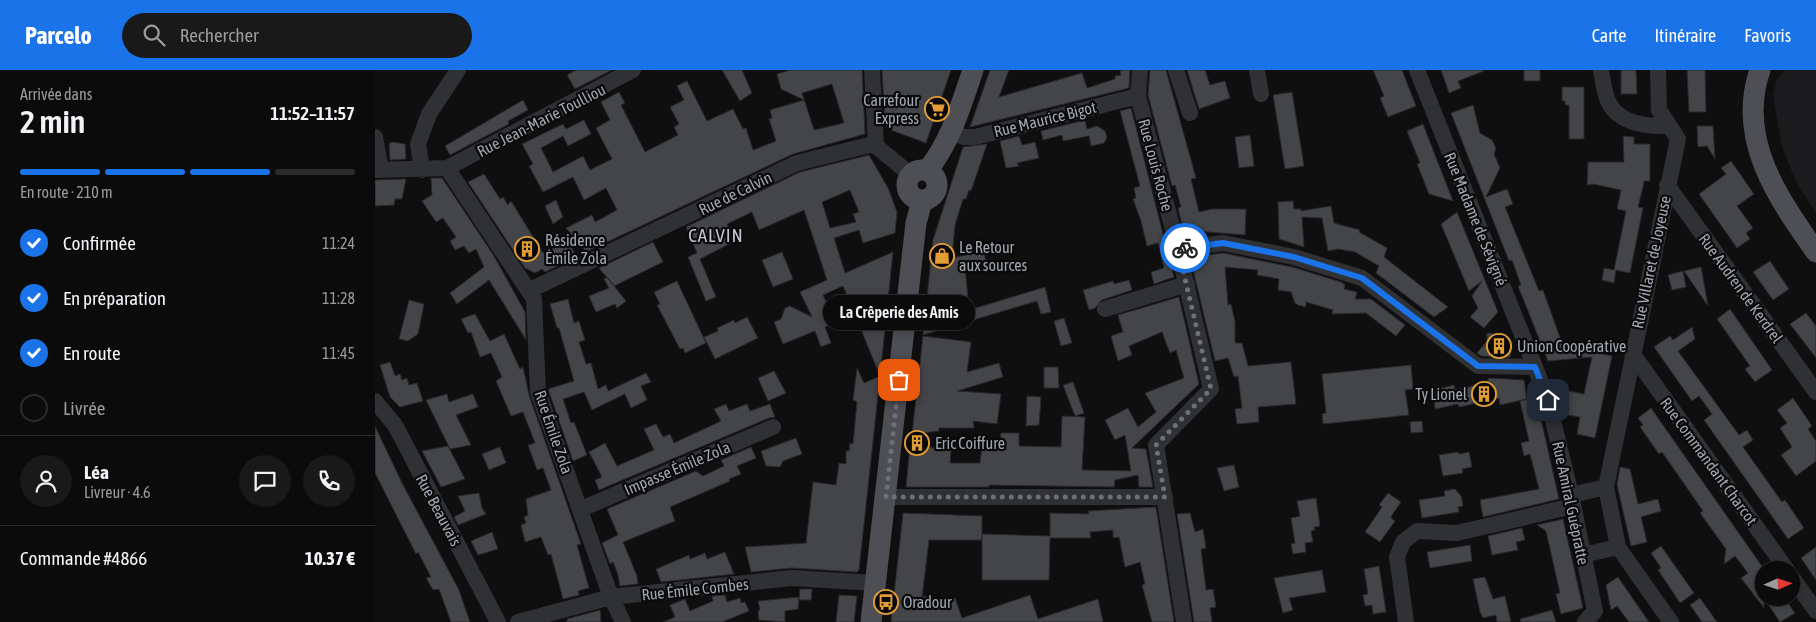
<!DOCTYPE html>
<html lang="fr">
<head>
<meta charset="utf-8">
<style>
  :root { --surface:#0b0b0c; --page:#19191a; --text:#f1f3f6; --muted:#9a9b9d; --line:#2b2b2d; --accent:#1a73e8 }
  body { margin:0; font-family:"Asap Condensed",sans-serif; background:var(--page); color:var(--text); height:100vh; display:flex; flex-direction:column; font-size:19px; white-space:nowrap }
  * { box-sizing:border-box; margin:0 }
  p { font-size:16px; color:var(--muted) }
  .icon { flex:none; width:28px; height:28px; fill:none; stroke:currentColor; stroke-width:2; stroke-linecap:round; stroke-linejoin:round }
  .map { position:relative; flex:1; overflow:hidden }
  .sheet { display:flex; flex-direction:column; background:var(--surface); width:375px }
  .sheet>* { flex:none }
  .needle { width:32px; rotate:87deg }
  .buttons { position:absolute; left:1380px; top:491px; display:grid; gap:10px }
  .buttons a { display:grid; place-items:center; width:45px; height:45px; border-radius:50%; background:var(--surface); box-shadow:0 2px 8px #0003,0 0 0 1px var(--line); font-size:25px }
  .pin { position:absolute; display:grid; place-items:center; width:42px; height:42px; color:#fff; margin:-21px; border-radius:10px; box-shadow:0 2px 8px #0006 }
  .courier { position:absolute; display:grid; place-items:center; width:50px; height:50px; margin:-25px; border:4px solid #1a73e8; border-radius:50%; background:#fff; color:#222; box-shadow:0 1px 6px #0007 }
  .bubble { position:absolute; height:35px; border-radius:18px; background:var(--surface); box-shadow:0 2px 8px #0003,0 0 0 1px var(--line); font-size:16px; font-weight:600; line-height:35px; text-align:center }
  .summary em { font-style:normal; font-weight:600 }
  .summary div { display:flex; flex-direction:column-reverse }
  .summary { display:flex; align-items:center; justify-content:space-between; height:85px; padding:0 20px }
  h1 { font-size:32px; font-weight:600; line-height:38px }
  .bar { display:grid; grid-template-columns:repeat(4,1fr); gap:8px 5px; align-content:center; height:60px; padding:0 20px }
  .bar i { height:6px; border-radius:4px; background:var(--line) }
  .bar .selected { background:var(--accent) }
  .bar p { grid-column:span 4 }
  .line { display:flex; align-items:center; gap:12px; padding:0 20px; border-top:1px solid var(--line) }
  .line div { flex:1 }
  .round { display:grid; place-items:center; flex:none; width:52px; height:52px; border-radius:26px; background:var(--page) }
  ol { padding:0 20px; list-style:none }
  li { display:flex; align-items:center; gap:15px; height:55px }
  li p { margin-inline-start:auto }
  li .icon { padding:5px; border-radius:50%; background:var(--accent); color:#fff; stroke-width:4 }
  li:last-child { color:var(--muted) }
  li i { width:28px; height:28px; border:2px solid var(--line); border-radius:50% }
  header { display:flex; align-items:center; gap:30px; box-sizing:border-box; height:70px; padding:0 25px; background:var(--accent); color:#fff }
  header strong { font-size:24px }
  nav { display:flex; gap:28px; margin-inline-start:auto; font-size:18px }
  .search { width:350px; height:45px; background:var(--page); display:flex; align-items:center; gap:12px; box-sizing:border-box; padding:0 18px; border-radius:28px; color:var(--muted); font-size:19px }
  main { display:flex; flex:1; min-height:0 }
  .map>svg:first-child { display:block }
  .built { fill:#1b1b1d }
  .building { fill:#434548; stroke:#29292c; fill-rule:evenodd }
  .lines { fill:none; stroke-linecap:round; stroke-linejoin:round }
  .minor { stroke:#303135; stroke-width:16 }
  .major { stroke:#4d4f54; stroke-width:21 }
  .done { stroke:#6e7278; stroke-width:5; stroke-dasharray:0 9 }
  .route { stroke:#1a73e8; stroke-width:6 }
  .labels { text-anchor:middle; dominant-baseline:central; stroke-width:4.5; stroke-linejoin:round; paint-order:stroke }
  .poi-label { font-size:16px; fill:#a1a7b0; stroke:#0a0a0b; text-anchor:start }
  .street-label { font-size:16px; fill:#a1a7b0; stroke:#0a0a0b }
  .quarter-label { font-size:19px; letter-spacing:1px; fill:#c2c5cd; stroke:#0a0a0b }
</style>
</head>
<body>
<header>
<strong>Parcelo</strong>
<div class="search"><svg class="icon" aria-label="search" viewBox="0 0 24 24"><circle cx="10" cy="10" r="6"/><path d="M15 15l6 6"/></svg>Rechercher</div>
<nav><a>Carte</a><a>Itinéraire</a><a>Favoris</a></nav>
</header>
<main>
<section class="sheet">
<div class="summary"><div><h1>2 min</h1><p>Arrivée dans</p></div><em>11:52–11:57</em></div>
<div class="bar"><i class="selected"></i><i class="selected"></i><i class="selected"></i><i></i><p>En route · 210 m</p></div>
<ol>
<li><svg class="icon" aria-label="check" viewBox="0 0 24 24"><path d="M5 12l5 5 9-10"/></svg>Confirmée<p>11:24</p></li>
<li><svg class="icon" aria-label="check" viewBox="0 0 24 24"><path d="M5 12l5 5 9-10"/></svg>En préparation<p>11:28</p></li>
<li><svg class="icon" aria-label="check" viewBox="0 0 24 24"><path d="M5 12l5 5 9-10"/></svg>En route<p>11:45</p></li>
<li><i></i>Livrée</li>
</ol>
<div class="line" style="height:90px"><a class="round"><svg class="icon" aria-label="person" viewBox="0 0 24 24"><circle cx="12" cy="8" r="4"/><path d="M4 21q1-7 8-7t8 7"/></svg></a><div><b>Léa</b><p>Livreur · 4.6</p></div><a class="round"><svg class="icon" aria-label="chat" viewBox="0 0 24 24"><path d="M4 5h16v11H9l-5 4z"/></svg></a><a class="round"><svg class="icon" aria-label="phone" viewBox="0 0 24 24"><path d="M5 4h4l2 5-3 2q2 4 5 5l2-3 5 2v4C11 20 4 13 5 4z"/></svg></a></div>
<div class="line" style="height:65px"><div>Commande #4866</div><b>10.37 €</b></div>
</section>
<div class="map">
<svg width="1441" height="552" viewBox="0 0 1441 552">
  <rect width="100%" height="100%" fill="#0f0f10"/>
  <path class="built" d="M1409,0H1441V143L1421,112L1406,74L1398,24L1402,9Z"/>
  <path class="building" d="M201,0H237L200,19L192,5Z
    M347,0H367L377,23L365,31Z
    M415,0H487L490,64L418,84L211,182L191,158L217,145L220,152L242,140L231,118L209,130L198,107L168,122L154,96L158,94L147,74L188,54L191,59L209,50L216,64L193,76L188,66L166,78L178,102L208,86L215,100L237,89L221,58L235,50L226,32L244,22L250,33L246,35L270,82L303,65L299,57L304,54L295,37L309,30L302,16L312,11L332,51L358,39L368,59L371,58L378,80L401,71L394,49L397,48L395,40L429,30L406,19L402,4ZM457,14L469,53L439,60L427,23Z
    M507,0H576L551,73L516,60L510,55Z
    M615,0H634L624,27L707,3L712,18L740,9V6L746,5L745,0H755L754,18L595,57Z
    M775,0H791L821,108L816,109L824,142L837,139H871L870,165L808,160L803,138L806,137L800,115L797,116L773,25Z
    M812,0H830L835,15L850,11L855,28L824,39Z
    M998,0H1027L1041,36L1013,47L1005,28L1009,26Z
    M1066,0H1109V1L1083,11L1086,18L1074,23Z
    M1149,0H1165V11H1149Z
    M1246,0H1261L1262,24H1246Z
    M1312,0H1330L1331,42H1314Z
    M1187,17H1209V69H1194V35H1190V31H1187Z
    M917,22L929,96L910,99L898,25Z
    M148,30L153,40L133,51L134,54L75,85L70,76Z
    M1098,35L1105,63L1117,70L1121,78L1119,84L1125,98L1111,127L1132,119L1138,134L1130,137L1164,221L1168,220L1189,279L1221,275L1223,283L1237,286L1220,368L1202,364L1205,347L1187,344L1179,318L1209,324L1217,287L1173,291L1143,216L1146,215L1137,190L1134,191L1076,43Z
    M756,38L799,207L779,214L776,202L789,198L783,173L772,176L766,151L758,129L761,128L759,118L765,116L745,41Z
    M710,50L712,59L722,56L730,61L732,68L729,73L716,76L714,66L688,71L687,65L668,70L666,61Z
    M1048,54L1053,67L1078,131L1054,124L1042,94L1045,93L1032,61Z
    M1322,56H1338L1340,89L1332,76L1323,77Z
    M875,65L879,96L864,98L860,67Z
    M644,66L647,75L660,72L664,88L642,93L644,96L631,98L625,71Z
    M1248,66L1259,67V74H1275V111H1269L1268,117L1263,137L1268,138L1255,203L1241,200L1239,213L1227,210L1229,198L1239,200L1251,141L1242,139L1246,120L1218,114L1212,115L1213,92H1249Z
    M17,72L30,74L31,89L15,90L14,74Z
    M612,74L596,121L594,120L591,129H588L580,155L577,188L609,181L611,193L590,197L594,240L670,217L676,242L666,244L662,231L548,265L558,170L588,77Z
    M494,85L513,118L522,142L520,163L488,173L484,160L459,168L470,203L518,182L505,307L484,500L482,502L417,498L376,502L370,477L431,473L438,412L461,415L464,393L471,394V381H474L475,373L478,374L482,332L478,330L482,298L489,313L505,306L487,262L489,241L480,245L468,216L448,225L461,253L450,257L456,273L446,277L440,261L408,274L399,252L406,249L410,238L415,236L437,247L425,222L452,210L429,140L384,160L377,142L352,154L360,171L325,189L341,227L331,231L313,187L322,183L311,157L425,102ZM475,120L484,142L478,144L481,152L455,158L447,132Z
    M1356,91L1379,124L1362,136L1378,158L1371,163L1375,169L1362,178L1324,124L1351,104L1346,98Z
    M109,104L125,129L128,127L133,135L136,131L168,183L194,171L201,187L170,202L167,199L160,203L150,198L93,112Z
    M56,108H67L119,186L150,242L151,270L114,210L82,234L75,223L109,197L101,179L94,183L89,176L80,180L75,171L81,167L68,148L61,152L47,131L57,125Z
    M31,109L27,129H20L19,135L0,136V110Z
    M181,130L188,147L178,154L170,136Z
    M918,131L919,139H926V141L956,136L959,153L985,160L984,162L1012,178L1009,187L1073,237L1059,247L1001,203L1004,196L980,182L963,179L953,181L947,148L927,147L929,177L904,169L903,132Z
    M1082,142L1123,242L1109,258L1095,247L1103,238L1097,226L1107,211L1094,221L1066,154Z
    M278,172L288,192L239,216L224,198Z
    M407,182L418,209L398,217L387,190Z
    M848,183L917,197L966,212L970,215L969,219L982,222L980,229H996L1030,255L1021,266L991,243L957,244L958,240L931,232V237L923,235L920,233L916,222L903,220L904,209L882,205L883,200L850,197L853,235L856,234L860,252V273H867L873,296L916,292L921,334L883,337L884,352L862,354L860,339L867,338L863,306L859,307L853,288L840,291L818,200L825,198L824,186Z
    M1395,191L1414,219L1398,230L1378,202Z
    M1326,197L1329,213L1333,236L1309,201Z
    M1308,201L1311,217L1297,220L1293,205Z
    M232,207L251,231L242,238L240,234L221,242L214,226L234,218L229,209Z
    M754,210L757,220L727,230L720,238L714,240L708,220L738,211L739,214Z
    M302,211L331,273L310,283L308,278L305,279L282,235L285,234L279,222Z
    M804,227L824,314L757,378L771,379L778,417H764L763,405L740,410L739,417L614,415V417H531L535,375L576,380L575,393H605L607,376L625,377L626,363H644V376L686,377L687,346L710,347L707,400L756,401L750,365L740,370L730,350L753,338L763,357L781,342L770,323L809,308L801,280L795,283L787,262L754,276L757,285L743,291L736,266L748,262L743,245Z
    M193,229L199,253L204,251L210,270L204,272L211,294L216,293L223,319L231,315L233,321L271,303L276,312L266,316L272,330L256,338L250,324L217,340L209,322L188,329L196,353L199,352L212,385L198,391L173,319L199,311L184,258H182L175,234Z
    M34,230L49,234L43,264L33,271L24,269Z
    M1355,239L1397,300L1380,312L1370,299L1375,296L1342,249Z
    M1431,243L1441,256V288L1415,254Z
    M100,244L115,271L129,264L145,299L148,297L154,325L206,474L202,475L214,518L203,521L204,525L188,529L176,484L173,485L166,467L150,472L146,455L151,453L149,447L153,445L151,429L176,420L168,398L162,400L153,375L160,373L148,342L136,346L121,311L127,307L116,283L105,287L96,262L93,263L86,249Z
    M372,247L383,268L340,289L329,267L343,261L342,258L359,250L360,253Z
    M689,248L697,273L686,276L679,251Z
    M1317,257L1320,269L1303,281L1364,365L1372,360L1378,370L1368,377L1407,432L1410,430L1429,458L1413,469L1329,350L1337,344L1324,326L1317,331L1279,277L1295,266L1298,270Z
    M1112,263L1131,264L1137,278L1135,287L1106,286L1102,283L1112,271Z
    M548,266L596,272L592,302L624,293L628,307L582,321L626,324L622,354L598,351L599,358H564V361L537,364Z
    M15,292L20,306L25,304L27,310L32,308L34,315L42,313L48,331L25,337L15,327L5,295Z
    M1036,295L1038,319L1030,320L1034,345L948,354L947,344L951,343L947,304Z
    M669,297H683L684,318H669Z
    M399,301L411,323L393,331L383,308Z
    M1114,308L1149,310L1152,329L1125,335L1124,328L1084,337L1083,334L1060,339L1059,320L1079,315L1080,320L1111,313Z
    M698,312L709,343L700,346L688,315Z
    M72,324L74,332L98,324L103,337L81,345L96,375L75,379L51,330Z
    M652,326L666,327L664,355L651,356Z
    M1161,327L1184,429L1108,447L1105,430L1164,419L1155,384L1149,386L1146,373L1154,371L1145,331Z
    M1418,328L1437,356L1433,359L1441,371V391L1421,406L1406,385L1417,377L1405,358L1412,353L1402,340Z
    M351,334L354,341L372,334L375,341L395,334L400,347L394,348L224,420L220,410L227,407L214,382L230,373L242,396L279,380L269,359L281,354L288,367L295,364L299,373L346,351L339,339Z
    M1276,338L1389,499V538L1366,508L1373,503L1360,486L1349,494L1351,479L1325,443L1328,441L1287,382L1284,384L1265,357L1268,355L1263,348Z
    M1047,351L1048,362L1036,363L1035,352Z
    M0,356L27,413L84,520L95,552H76L64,519L58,520L51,508L56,507L43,482L41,484L0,403Z
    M421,368L427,384L408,391L405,397L391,396L386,381Z
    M73,376L90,409L66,417L47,381Z
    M125,377L131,393L114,400L107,384Z
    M376,377L381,388L362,396L366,404L354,409L355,411L295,437L300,451L248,472L262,506L263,514L245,516L243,505L238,492L235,494L227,473L243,465L232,439L321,401L328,406L349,396L346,390Z
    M1083,382L1084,384L1094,382L1097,397L1087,399L1088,403L1068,406L1064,385Z
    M859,395L864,417L849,421L842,398Z
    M1245,397L1255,399L1263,434L1283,429L1286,441L1266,447L1272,472L1256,476L1242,415Z
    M1080,419L1086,426L1088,436L1083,437L1084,442L1047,448L1044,430L1070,426L1069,421Z
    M104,423L107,438L111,444L83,455L79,447L90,441L83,426Z
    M1013,423L1026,432L1017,445L1016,448L1020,451L1005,472L990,462L1007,437L1004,435Z
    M941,428L945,456L939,457L940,460L936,461L938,472L930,473L931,482L918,484L916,474L920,473L916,448L925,446L922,431Z
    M781,437L799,552H777L767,515L770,514L765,492L750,497L744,467L738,468V460L715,462L716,468H675L674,510H607V464L675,466V443L714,444L713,441Z
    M528,443L607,446V470H554L547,527L554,526L556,534L580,528L587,548L655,525L663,549L723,529L728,552H516Z
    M815,443L820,462L828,459L831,478L826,479L831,520L838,519L841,537L835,538L837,552H819L802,444Z
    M1188,449L1208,538L1186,544L1181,524L1185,523L1171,461L1162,455Z
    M1147,458L1150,470L1141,472L1143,480L1117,485L1113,466Z
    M117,462L123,479L103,485L96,471Z
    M1095,475L1097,491L1055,498L1052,482Z
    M1286,476L1319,523L1305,533L1283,500L1286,498L1276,483Z
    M1441,477V510L1426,488Z
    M350,482L359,504L286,512L281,499L314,485L315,489L330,483L332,489Z
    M1004,496L1011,542L998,544L997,535L990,536L988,525L993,524L989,499Z
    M947,500L951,522L914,528L918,540L908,543L899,508Z
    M1110,507L1118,529L1130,526L1136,552H1122L1121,545L1108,548L1105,542L1098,509Z
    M1243,507L1256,526L1274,552H1254L1242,536L1236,540L1231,515Z
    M425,519H437L436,530H424Z
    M350,525L352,532L365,528L366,533L370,532L374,541L347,552H288L300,547L295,535L308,530L310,529L315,541L338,531L337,526Z
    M464,525L482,526L479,552H461Z
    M424,527L423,539L410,541V552L384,550L383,541L385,540L383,531Z
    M1325,528L1342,552H1327L1315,535Z
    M1389,528H1409L1420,543L1405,552Z
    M225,540L226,552H192V549Z
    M1177,540L1181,552H1146L1145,549Z"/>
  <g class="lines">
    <path class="minor" d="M497,0L501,76
      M765,0L763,26L803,179L836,319L781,375L809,552
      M801,0L815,43
      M882,0L886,24
      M1042,0L1173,330L1196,425L1220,541L1210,552
      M1226,0C1228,11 1229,25 1235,35C1246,53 1273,58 1293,55
      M1283,0L1284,40L1303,69L1231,417L1243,477L1296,552
      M576,62L589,67H600L763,26
      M0,67L6,100
      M72,98L159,229L163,322L236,527L248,552
      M0,100L72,98L258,0
      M47,100L43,74L54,44L83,0
      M1292,115L1441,322
      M803,179L848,173L919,187L987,208L1103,296L1160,297
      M155,220L422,93L494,75L501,76L536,105
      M730,239L812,214
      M1257,283L1412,500
      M0,331L20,355L123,552
      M1196,425L1231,417
      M511,427H790
      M206,439L398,357
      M1208,485L1243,477
      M1416,506L1441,541
      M143,552L236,527L417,508L500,513
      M1031,552L1022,487L1028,472L1042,461L1082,463L1198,436"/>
    <path class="major" d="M1385,0C1361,69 1403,128 1441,182
      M532 115a15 15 0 1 1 30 0a15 15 0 1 1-30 0Z
      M552,101C576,71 586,35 598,0
      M496,552L541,153L547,131"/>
  </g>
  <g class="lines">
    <path class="done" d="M524,310L511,427H790L781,375L836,319L803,179L810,178"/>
    <path class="route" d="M810,178L848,173L919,187L987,208L1103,296L1160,297L1173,330"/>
  </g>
  <defs>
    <symbol id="supermarket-ring" viewBox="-11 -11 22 22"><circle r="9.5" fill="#0a0a0b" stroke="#e29e35" stroke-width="1.5"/><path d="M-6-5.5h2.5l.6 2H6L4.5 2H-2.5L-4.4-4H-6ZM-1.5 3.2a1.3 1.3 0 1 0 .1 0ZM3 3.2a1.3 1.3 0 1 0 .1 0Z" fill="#e29e35"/></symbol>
    <symbol id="building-ring" viewBox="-11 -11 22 22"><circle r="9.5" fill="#0a0a0b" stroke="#e29e35" stroke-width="1.5"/><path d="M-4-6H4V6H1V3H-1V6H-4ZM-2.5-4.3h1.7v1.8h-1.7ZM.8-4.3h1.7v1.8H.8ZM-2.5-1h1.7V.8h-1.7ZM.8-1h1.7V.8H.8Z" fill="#e29e35"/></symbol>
    <symbol id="shop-ring" viewBox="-11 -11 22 22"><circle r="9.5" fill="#0a0a0b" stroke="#e29e35" stroke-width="1.5"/><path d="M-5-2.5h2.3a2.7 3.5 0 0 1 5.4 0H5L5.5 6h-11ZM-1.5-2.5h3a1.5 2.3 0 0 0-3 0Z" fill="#e29e35"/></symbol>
    <symbol id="bus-ring" viewBox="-11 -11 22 22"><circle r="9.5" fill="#0a0a0b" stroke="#e29e35" stroke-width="1.5"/><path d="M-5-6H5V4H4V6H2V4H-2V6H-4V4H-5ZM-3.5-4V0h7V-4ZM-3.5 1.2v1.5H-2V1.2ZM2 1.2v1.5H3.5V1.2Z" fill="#e29e35"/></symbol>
  </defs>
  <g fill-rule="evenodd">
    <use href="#supermarket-ring" x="548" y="25" width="28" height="28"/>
    <use href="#building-ring" x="138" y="165" width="28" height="28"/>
    <use href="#shop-ring" x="553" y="172" width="28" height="28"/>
    <use href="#building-ring" x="1110" y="262" width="28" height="28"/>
    <use href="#building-ring" x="1095" y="310" width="28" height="28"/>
    <use href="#building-ring" x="528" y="359" width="28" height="28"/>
    <use href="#bus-ring" x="497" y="518" width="28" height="28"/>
  </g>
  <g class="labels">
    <g class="poi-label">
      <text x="544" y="30" text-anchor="end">Carrefour<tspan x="544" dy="18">Express</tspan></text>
      <text x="170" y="170">Résidence<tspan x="170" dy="18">Émile Zola</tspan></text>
      <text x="584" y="177">Le Retour<tspan x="584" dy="18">aux sources</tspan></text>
      <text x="1142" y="276">Union Coopérative</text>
      <text x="1092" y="324" text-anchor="end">Ty Lionel</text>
      <text x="560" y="373">Eric Coiffure</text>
      <text x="528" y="532">Oradour</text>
    </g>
    <g class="street-label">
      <text transform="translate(670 49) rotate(-14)">Rue Maurice Bigot</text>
      <text transform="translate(166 50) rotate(-27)">Rue Jean-Marie Toulliou</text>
      <text transform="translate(781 95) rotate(75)">Rue Louis Roche</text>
      <text transform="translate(360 123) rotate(-26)">Rue de Calvin</text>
      <text transform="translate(1101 149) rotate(68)">Rue Madame de Sévigné</text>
      <text transform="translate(1276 192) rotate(-78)">Rue Villaret de Joyeuse</text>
      <text transform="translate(1366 218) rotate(54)">Rue Audren de Kerdrel</text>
      <text transform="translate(179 362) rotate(71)">Rue Émile Zola</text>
      <text transform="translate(1334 391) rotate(54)">Rue Commandant Charcot</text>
      <text transform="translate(302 398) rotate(-23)">Impasse Émile Zola</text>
      <text transform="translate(1196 433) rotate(78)">Rue Amiral Guépratte</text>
      <text transform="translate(64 440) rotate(62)">Rue Beauvais</text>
      <text transform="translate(320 519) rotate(-6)">Rue Émile Combes</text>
    </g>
    <g class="quarter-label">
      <text x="341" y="165">CALVIN</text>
    </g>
  </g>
</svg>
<div class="buttons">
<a><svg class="needle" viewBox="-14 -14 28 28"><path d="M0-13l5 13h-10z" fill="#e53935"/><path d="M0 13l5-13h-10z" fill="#9a9b9d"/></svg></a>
</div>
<div class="pin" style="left:524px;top:310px;background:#ea580c"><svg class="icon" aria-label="bag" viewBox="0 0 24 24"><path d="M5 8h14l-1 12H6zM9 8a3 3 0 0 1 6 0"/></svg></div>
<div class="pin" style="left:1173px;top:330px;background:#1f2937"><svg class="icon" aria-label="home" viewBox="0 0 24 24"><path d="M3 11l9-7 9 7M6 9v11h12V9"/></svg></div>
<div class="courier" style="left:810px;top:178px"><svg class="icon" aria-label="bike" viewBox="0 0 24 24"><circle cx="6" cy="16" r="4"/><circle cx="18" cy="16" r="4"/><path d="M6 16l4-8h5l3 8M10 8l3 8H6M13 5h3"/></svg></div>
<div class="bubble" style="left:448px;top:225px;width:152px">La Crêperie des Amis</div>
</div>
</main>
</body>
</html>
